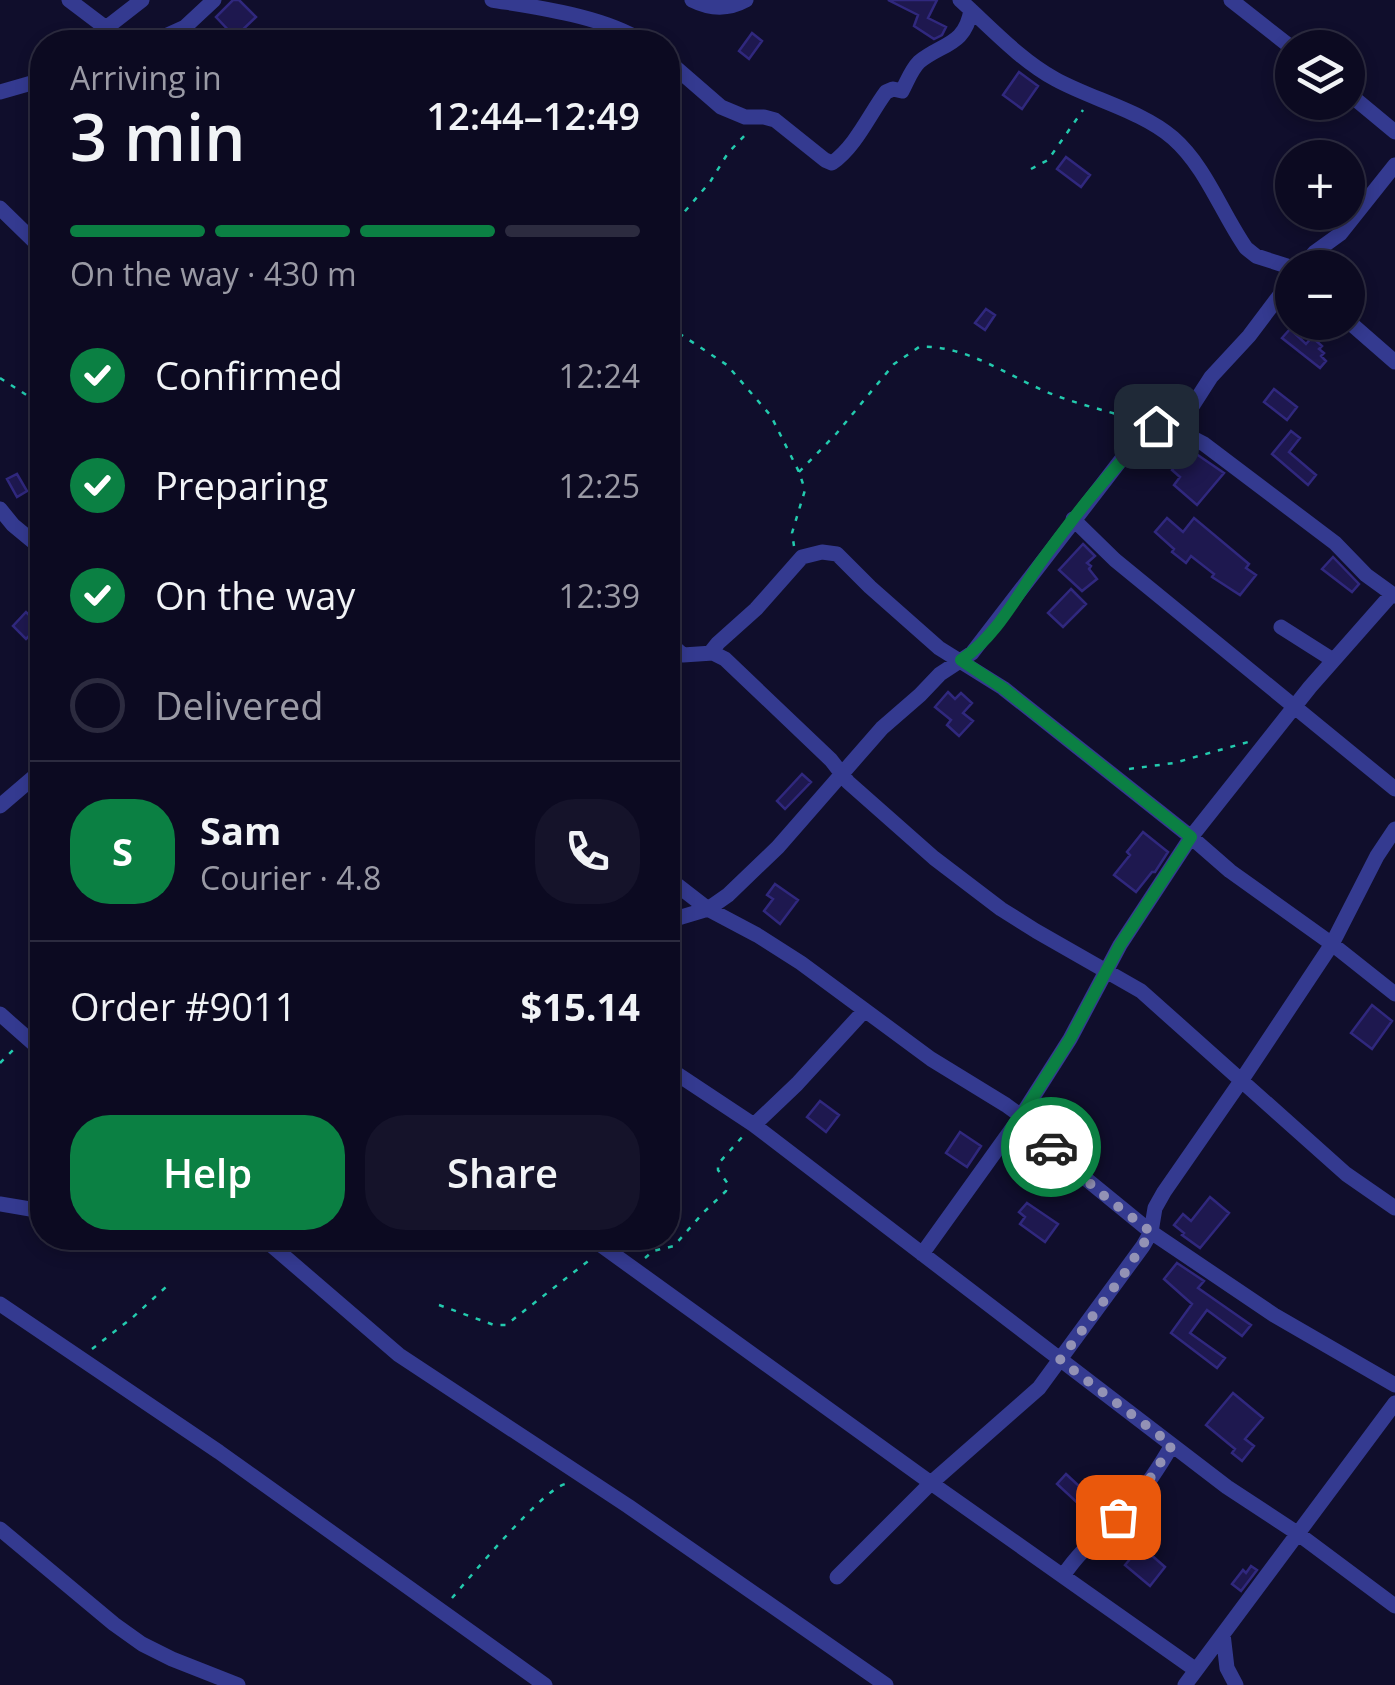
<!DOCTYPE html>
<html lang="en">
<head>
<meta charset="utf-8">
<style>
  :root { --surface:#0c0a21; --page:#15132a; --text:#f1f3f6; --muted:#9a9aa5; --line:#2c2b3f; --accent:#0b8043 }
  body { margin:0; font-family:"Open Sans",sans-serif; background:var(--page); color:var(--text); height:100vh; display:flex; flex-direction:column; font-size:38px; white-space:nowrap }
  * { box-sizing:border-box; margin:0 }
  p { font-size:32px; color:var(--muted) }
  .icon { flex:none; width:55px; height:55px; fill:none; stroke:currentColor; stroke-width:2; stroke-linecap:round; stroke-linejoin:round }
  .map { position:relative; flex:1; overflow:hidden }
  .drawer { position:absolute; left:30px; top:30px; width:650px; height:1220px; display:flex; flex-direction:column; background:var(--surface); border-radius:40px; box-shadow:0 5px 15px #0003,0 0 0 2px var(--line) }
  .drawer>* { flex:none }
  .controls { position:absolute; left:1275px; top:30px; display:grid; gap:20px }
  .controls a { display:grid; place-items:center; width:90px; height:90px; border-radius:50%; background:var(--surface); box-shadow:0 5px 15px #0003,0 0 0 2px var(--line); font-size:50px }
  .pin { position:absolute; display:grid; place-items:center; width:85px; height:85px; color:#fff; margin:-42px; border-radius:20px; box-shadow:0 5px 15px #0006 }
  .courier { position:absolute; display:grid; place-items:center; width:100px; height:100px; margin:-50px; border:8px solid #0b8043; border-radius:50%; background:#fff; color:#222; box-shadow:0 2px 12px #0007 }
  .summary em { font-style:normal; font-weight:600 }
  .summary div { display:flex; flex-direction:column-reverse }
  .summary { display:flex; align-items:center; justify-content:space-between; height:170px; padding:0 40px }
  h1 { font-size:65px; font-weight:600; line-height:75px }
  .bar { display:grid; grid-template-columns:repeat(4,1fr); gap:15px 10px; align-content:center; height:120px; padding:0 40px }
  .bar i { height:12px; border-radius:8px; background:var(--line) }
  .bar .selected { background:var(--accent) }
  .bar p { grid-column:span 4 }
  .line { display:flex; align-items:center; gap:25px; padding:0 40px; border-top:2px solid var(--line) }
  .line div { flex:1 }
  .round { display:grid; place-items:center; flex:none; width:105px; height:105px; border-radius:40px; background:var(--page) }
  ol { padding:0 40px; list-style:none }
  li { display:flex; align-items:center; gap:30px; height:110px }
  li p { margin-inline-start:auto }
  li .icon { padding:10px; border-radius:50%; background:var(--accent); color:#fff; stroke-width:4 }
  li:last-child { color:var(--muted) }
  li i { width:55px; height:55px; border:5px solid var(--line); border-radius:50% }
  .action { display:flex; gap:20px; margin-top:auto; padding:20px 40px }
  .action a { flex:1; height:115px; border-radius:40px; background:var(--accent); color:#fff; font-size:40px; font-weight:600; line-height:115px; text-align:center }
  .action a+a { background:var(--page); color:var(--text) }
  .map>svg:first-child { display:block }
  .building { fill:#1e184f; stroke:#30287e; stroke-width:2.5 }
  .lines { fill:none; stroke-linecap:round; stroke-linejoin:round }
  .path { stroke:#23caae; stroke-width:2.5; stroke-dasharray:5 8; stroke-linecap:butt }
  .street { stroke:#343a90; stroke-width:15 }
  .done { stroke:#9392b5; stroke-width:10; stroke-dasharray:0 18 }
  .route { stroke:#0b8043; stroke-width:12 }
</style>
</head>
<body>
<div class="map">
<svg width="1395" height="1685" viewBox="0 0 1395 1685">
  <rect width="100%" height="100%" fill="#100e2c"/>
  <path class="building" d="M233,0H239L256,17L235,37L216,17Z
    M888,0H937L928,18L946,27L942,35L934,39L914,26L918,15Z
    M752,33L762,41L749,59L739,51Z
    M1019,72L1038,86L1022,109L1003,95Z
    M1066,157L1090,175L1081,187L1057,169Z
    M986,309L995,315L985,330L975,323Z
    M1290,329L1306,344L1312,337L1322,346L1319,349L1324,353L1321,356L1326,361L1320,368L1282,338Z
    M1274,389L1297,407L1287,420L1264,402Z
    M1291,431L1300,438L1289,452L1316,475L1308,485L1272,454Z
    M1189,449L1224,473L1197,505L1174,485L1180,477L1172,470Z
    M17,474L27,491L17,497L7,479Z
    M1167,518L1183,532L1194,518L1249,564L1246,568L1256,575L1240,595L1212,577L1214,574L1191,556L1186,563L1172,552L1174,549L1155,532Z
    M1083,544L1095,556L1087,563L1091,566L1089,569L1097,579L1082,591L1059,570Z
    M1333,557L1359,584L1352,592L1322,569Z
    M1071,589L1086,604L1063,627L1048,613Z
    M42,611V633L35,640L30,635L26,639L13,626L26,612L34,620Z
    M948,692L955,699L961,693L972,703L963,713L973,721L959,736L947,725L951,720L935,707Z
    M802,774L811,782L785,809L777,801Z
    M1143,832L1168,852L1155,872H1152L1136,892L1114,875L1130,855L1127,852Z
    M775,884L798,900L780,924L764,911L773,899L767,895Z
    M1372,1005L1392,1021L1372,1049L1351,1033Z
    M820,1101L839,1115L826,1132L807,1117Z
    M960,1132L981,1146L967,1167L946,1153Z
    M1210,1197L1229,1213L1200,1248L1182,1235L1184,1233L1174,1225L1183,1214L1191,1221Z
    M1027,1203L1058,1224L1045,1242L1020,1224L1025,1217L1019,1212Z
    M1177,1263L1204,1281L1198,1288L1251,1325L1242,1336L1207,1310L1190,1333L1225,1358L1217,1368L1171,1333L1192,1304L1164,1279Z
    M1233,1393L1263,1418L1245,1439L1254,1446L1242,1461L1232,1453L1235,1449L1206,1425Z
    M1066,1474L1092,1498L1083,1508L1057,1484Z
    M1141,1546L1165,1567L1150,1586L1125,1565Z
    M1251,1566L1257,1570L1241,1591L1232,1584L1243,1570L1246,1573Z"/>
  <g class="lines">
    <path class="path" d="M1031,169L1048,160L1083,110
      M668,231L710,182L728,153L747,133
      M668,326L727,365L771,416L799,472L805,490L792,533L794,546
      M0,378L28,396L42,410
      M799,472L836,434L894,364L919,347C968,344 1013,380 1057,396C1084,406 1112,412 1139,421
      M1129,769L1174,763L1248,742
      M36,795L42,811
      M0,1063L13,1050
      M645,1258L653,1251L674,1246L703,1213L726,1191L728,1184L718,1170V1164L743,1136
      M439,1305L494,1325H506L592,1258
      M92,1349L132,1318L166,1287
      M452,1598C471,1576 542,1490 565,1484"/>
    <path class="street" d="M69,0L106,28V42
      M492,0C540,8 603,16 644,42
      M692,0C710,9 728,10 746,0
      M960,0C990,27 1020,60 1055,79C1091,99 1142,111 1173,138C1206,167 1221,212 1246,248L1256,256L1293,268
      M1231,0L1292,48
      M106,28L142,0
      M152,42L185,27L214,0
      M668,61L721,107L745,117H764L775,120L825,160L832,163C856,146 869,115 886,92L893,89L902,91C907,82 911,70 919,62C942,43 965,46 971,10
      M0,92L42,80
      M1348,93L1395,132
      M0,208L42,249
      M1301,268L1315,252L1340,234L1395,165
      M1348,321L1395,362
      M1163,423L1204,444L1335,543L1366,575L1395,596
      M0,509L13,525L42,549
      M1073,519L1115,560L1395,789
      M1281,627L1333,660
      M668,642L683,655L713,653L725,659L831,760L848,782L934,858L1001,909L1036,931L1141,991L1346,1174L1395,1208
      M710,653L718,643L756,609L802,557L822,552L837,554L870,587L939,648L1003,688L1191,837L1230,871L1332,944L1395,994
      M0,806L42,770
      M668,878L708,909L757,935L801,963L931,1059L1006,1105L1021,1116L1069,1165L1151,1232L1274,1315L1395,1385
      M668,921L708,909L728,895L778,847L882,728L920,695L940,674L972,653L1124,456L1156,427L1193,405L1211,377L1249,336L1292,279
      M0,1014L42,1051
      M668,1068L754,1125L1227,1487L1297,1533L1395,1606
      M754,1125L797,1084L864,1011
      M0,1204L42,1211
      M263,1238L399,1355L628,1506L886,1685
      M591,1238L931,1483L1196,1670
      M922,1254L1021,1116L1070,1039L1120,945L1191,837L1310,687L1392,594
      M0,1304L219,1452L545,1685
      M0,1529L114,1624L142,1644L172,1659L238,1685
      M1063,1576C1083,1545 1112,1526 1135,1499C1150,1482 1161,1464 1172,1445
      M837,1577L931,1483L1039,1388L1143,1246L1151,1232L1155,1208L1164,1192L1241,1081L1332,944L1377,856L1395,829
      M1223,1634L1227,1668L1236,1685
      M1185,1685L1395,1403"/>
  </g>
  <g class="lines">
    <path class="done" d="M1051,1147L1098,1191L1151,1232L1124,1274L1060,1360L1172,1445L1143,1489L1118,1517"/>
    <path class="route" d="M1051,1147L1021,1116L1070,1039L1120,945L1191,837L1003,688L961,660C995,638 1017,596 1040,563C1075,515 1112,467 1156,426"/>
  </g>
</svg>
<div class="controls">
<a><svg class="icon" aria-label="layers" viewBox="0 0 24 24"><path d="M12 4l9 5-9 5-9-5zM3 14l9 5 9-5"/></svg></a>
<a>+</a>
<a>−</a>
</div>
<div class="pin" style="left:1118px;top:1517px;background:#ea580c"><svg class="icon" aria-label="bag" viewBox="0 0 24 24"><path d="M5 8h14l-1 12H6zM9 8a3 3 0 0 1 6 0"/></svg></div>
<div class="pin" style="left:1156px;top:426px;background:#1f2937"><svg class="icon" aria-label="home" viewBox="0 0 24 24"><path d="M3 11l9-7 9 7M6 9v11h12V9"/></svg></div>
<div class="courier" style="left:1051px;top:1147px"><svg class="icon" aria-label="car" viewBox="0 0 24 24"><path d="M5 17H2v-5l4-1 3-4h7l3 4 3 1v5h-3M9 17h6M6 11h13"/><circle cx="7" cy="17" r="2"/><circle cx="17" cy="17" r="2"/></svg></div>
<section class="drawer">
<div class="summary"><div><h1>3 min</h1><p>Arriving in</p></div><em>12:44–12:49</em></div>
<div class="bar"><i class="selected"></i><i class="selected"></i><i class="selected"></i><i></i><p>On the way · 430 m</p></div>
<ol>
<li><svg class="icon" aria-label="check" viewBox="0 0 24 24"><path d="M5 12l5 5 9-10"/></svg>Confirmed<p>12:24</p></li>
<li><svg class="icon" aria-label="check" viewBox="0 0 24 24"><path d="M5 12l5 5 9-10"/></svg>Preparing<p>12:25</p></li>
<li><svg class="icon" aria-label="check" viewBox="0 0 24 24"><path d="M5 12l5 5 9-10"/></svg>On the way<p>12:39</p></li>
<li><i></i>Delivered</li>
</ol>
<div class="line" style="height:180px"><b class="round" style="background:var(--accent);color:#fff">S</b><div><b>Sam</b><p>Courier · 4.8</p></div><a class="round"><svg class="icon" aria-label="phone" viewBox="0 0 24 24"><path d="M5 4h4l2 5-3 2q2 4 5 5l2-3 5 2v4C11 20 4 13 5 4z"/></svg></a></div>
<div class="line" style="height:130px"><div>Order #9011</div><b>$15.14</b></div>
<div class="action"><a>Help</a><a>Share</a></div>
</section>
</div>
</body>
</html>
